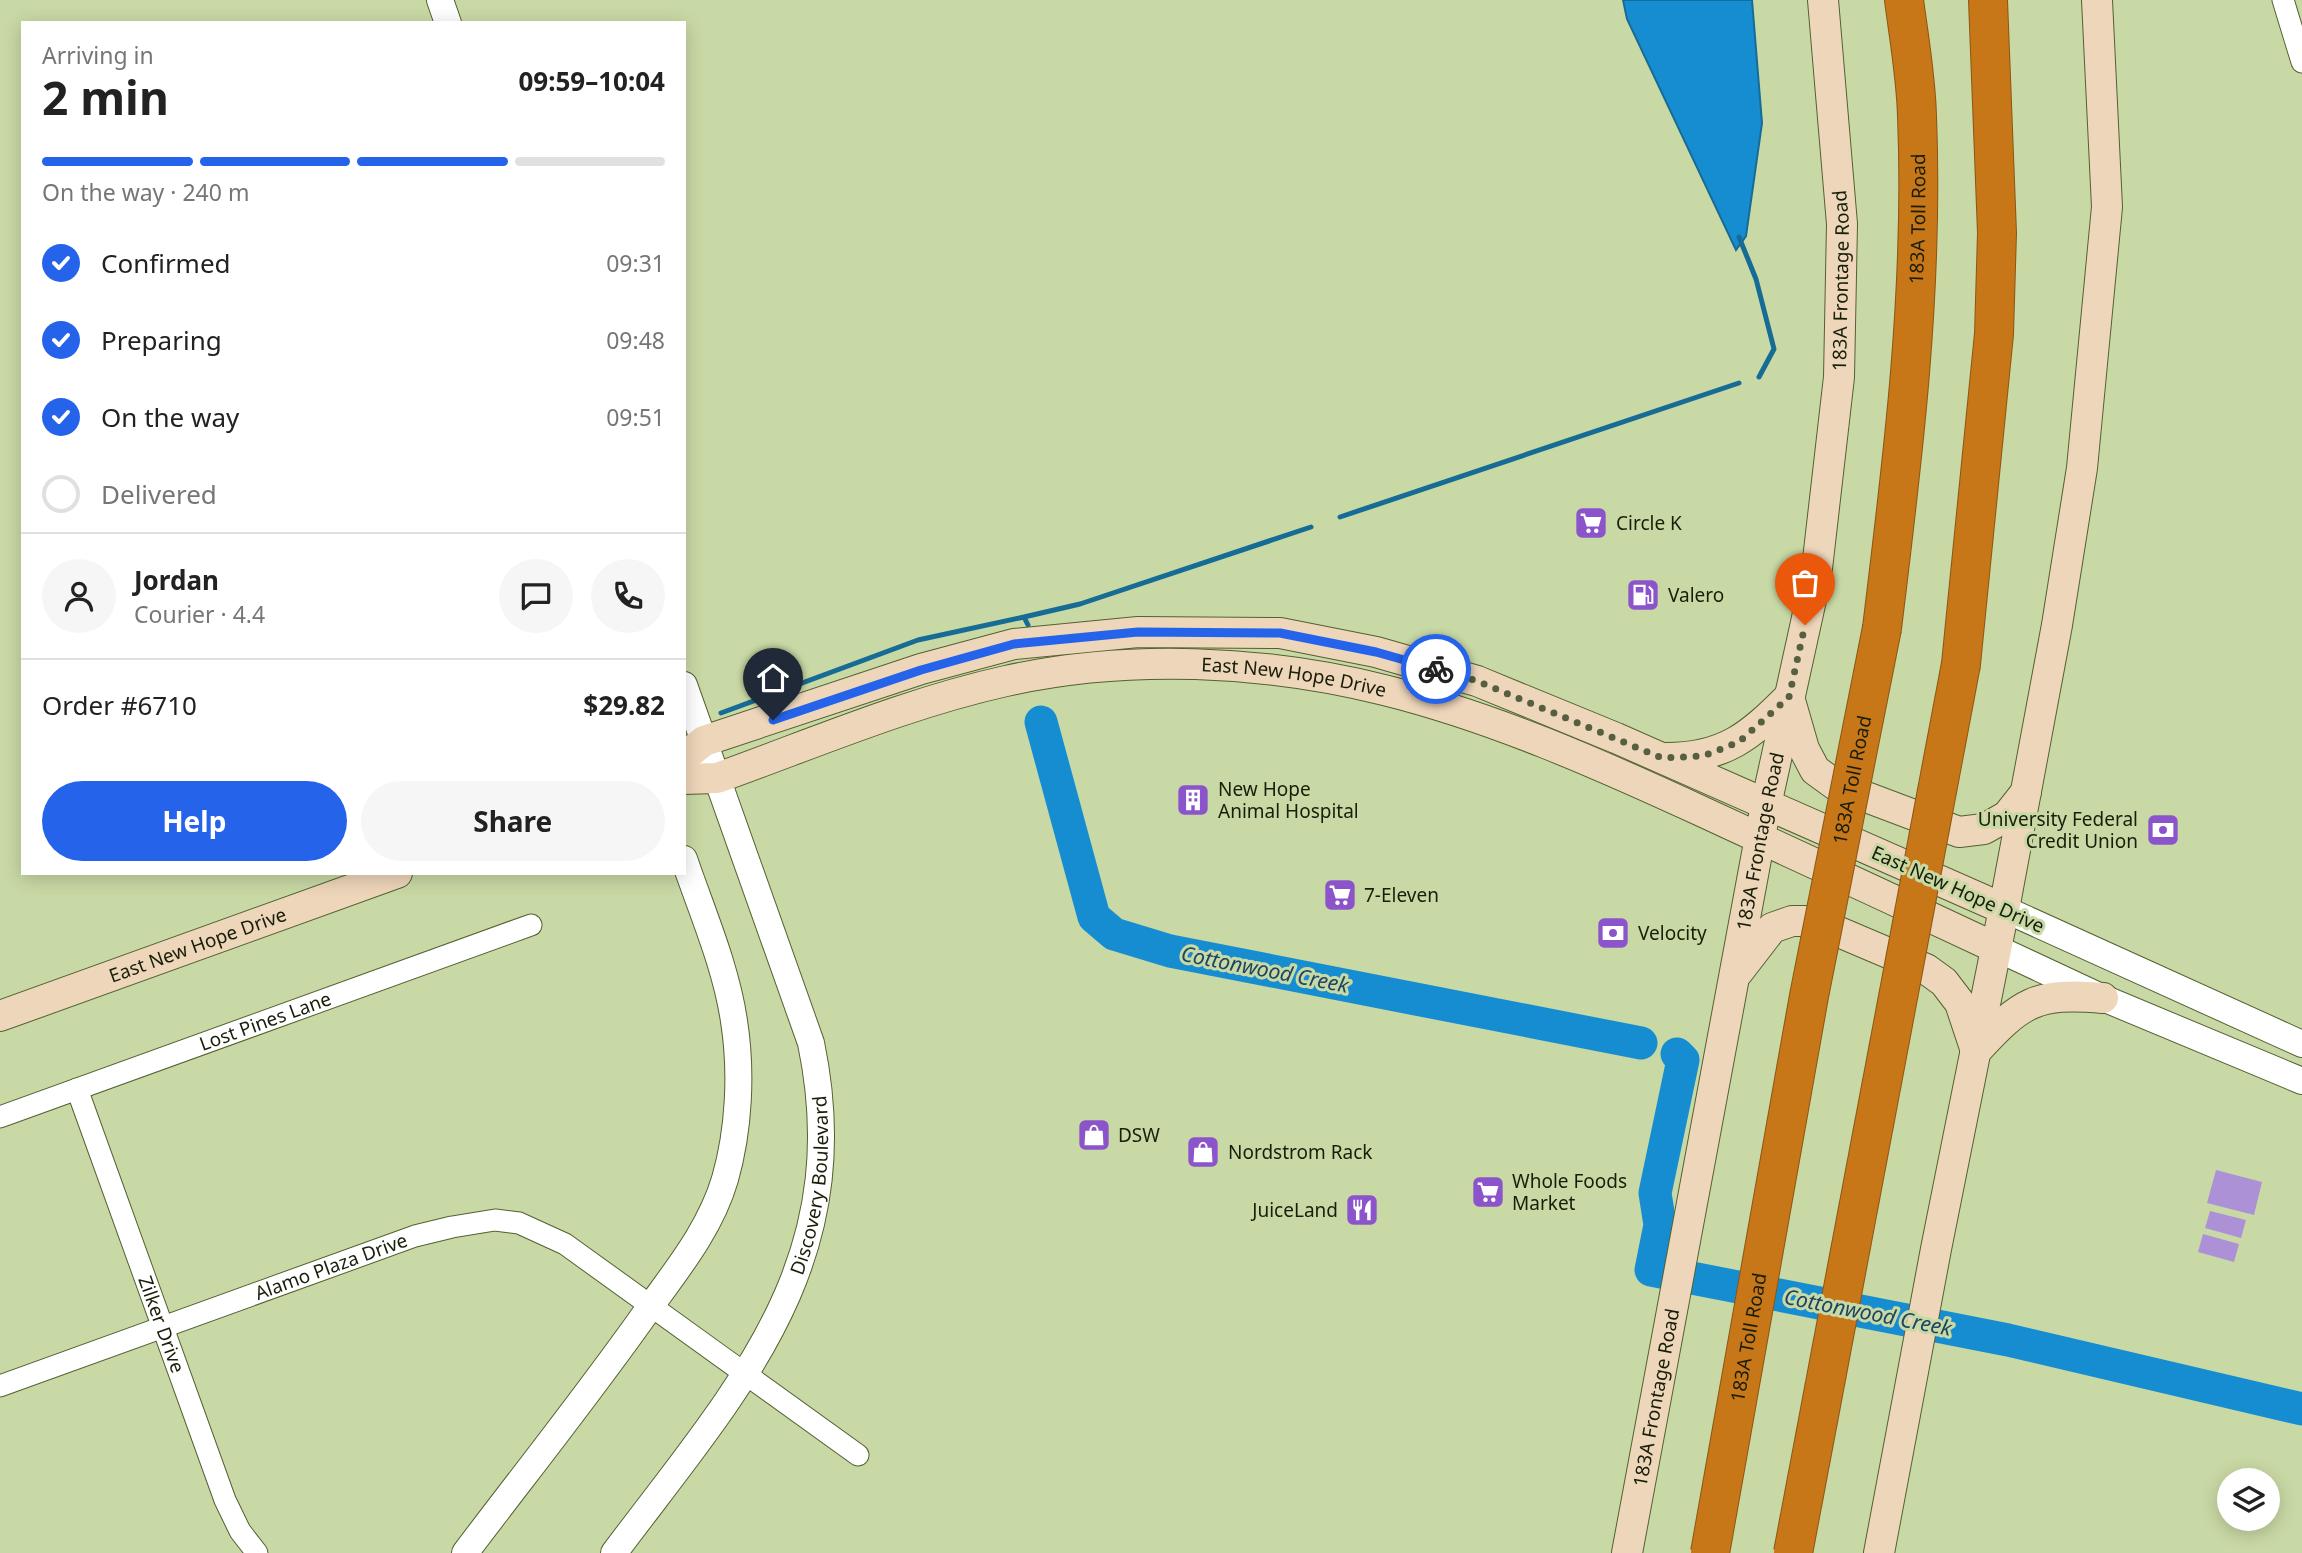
<!DOCTYPE html>
<html lang="en">
<head>
<meta charset="utf-8">
<style>
  :root { --surface:#fff; --page:#f6f6f6; --text:#222; --muted:#767676; --line:#e0e0e0; --accent:#2563eb }
  body { margin:0; font-family:"Noto Sans",sans-serif; background:var(--page); color:var(--text); height:100vh; display:flex; flex-direction:column; font-size:26px; white-space:nowrap }
  * { box-sizing:border-box; margin:0 }
  p { font-size:23px; color:var(--muted) }
  .icon { flex:none; width:38px; height:38px; fill:none; stroke:currentColor; stroke-width:2; stroke-linecap:round; stroke-linejoin:round }
  .map { position:relative; flex:1; overflow:hidden }
  .panel { position:absolute; left:21px; top:21px; width:665px; height:854px; display:flex; flex-direction:column; background:var(--surface); border-radius:0px; box-shadow:0 4px 18px #0003 }
  .panel>* { flex:none }
  .controls { position:absolute; left:2217px; top:1468px; display:grid; gap:14px }
  .controls a { display:grid; place-items:center; width:63px; height:63px; border-radius:50%; background:var(--surface); box-shadow:0 4px 18px #0003; font-size:35px }
  .pin { position:absolute; display:grid; place-items:center; width:60px; height:60px; color:#fff; margin:-72px -30px; border-radius:50% 50% 50% 0; rotate:-45deg; box-shadow:0 0 7px #0007 }
  .pin .icon { rotate:45deg }
  .courier { position:absolute; display:grid; place-items:center; width:70px; height:70px; margin:-35px; border:5px solid #2563eb; border-radius:50%; background:#fff; color:#222; box-shadow:0 2px 9px #0007 }
  .summary em { font-style:normal; font-weight:700 }
  .summary div { display:flex; flex-direction:column-reverse }
  .summary { display:flex; align-items:center; justify-content:space-between; height:119px; padding:0 21px }
  h1 { font-size:46px; font-weight:700; line-height:52px }
  .bar { display:grid; grid-template-columns:repeat(4,1fr); gap:10px 7px; align-content:center; height:84px; padding:0 21px }
  .bar i { height:9px; border-radius:5px; background:var(--line) }
  .bar .selected { background:var(--accent) }
  .bar p { grid-column:span 4 }
  .line { display:flex; align-items:center; gap:18px; padding:0 21px; border-top:2px solid var(--line) }
  .line div { flex:1 }
  .round { display:grid; place-items:center; flex:none; width:74px; height:74px; border-radius:37px; background:var(--page) }
  ol { padding:0 21px; list-style:none }
  li { display:flex; align-items:center; gap:21px; height:77px }
  li p { margin-inline-start:auto }
  li .icon { padding:7px; border-radius:50%; background:var(--accent); color:#fff; stroke-width:4 }
  li:last-child { color:var(--muted) }
  li i { width:38px; height:38px; border:4px solid var(--line); border-radius:50% }
  .action { display:flex; gap:14px; margin-top:auto; padding:14px 21px }
  .action a { flex:1; height:80px; border-radius:42px; background:var(--accent); color:#fff; font-size:28px; font-weight:700; line-height:80px; text-align:center }
  .action a+a { background:var(--page); color:var(--text) }
  .map>svg:first-child { display:block }
  .green { fill:#ad91d6 }
  .water { fill:#178dd1; stroke:#176c95; stroke-width:2 }
  .lines { fill:none; stroke-linecap:round; stroke-linejoin:round }
  .stream { stroke:#176c95; stroke-width:5 }
  .river { stroke:#178dd1; stroke-width:33 }
  .minor-casing { stroke:#536031; stroke-width:23 }
  .tertiary-casing { stroke:#536031; stroke-width:28 }
  .secondary-casing { stroke:#536031; stroke-width:32 }
  .motorway-casing { stroke:#8a5713; stroke-width:40 }
  .minor { stroke:#fff; stroke-width:21 }
  .tertiary { stroke:#fff; stroke-width:26 }
  .secondary { stroke:#eed6ba; stroke-width:30 }
  .motorway { stroke:#c77618; stroke-width:38 }
  .motorway-bridge-casing { stroke:#8a5713; stroke-width:40; stroke-linecap:butt }
  .motorway-bridge { stroke:#c77618; stroke-width:38 }
  .done { stroke:#565f40; stroke-width:7; stroke-dasharray:0 12.6 }
  .route { stroke:#2563eb; stroke-width:9 }
  .labels { text-anchor:middle; dominant-baseline:central; stroke-width:6; stroke-linejoin:round; paint-order:stroke }
  .street-label { font-size:19px; fill:#181e0a; stroke:#c9d9a5 }
  .poi-label { font-size:19px; fill:#181e0a; stroke:#c9d9a5; text-anchor:start }
  .water-label { font-size:21px; font-style:italic; fill:#1b4562; stroke:#c9d9a5 }
</style>
</head>
<body>
<div class="map">
<svg width="2302" height="1553" viewBox="0 0 2302 1553">
  <rect width="100%" height="100%" fill="#c9d9a5"/>
  <path class="green" d="M2216,1170L2262,1182L2254,1215L2207,1203Z
    M2210,1211L2246,1220L2241,1238L2205,1228Z
    M2203,1234L2239,1244L2234,1262L2198,1252Z"/>
  <path class="water" d="M1623,0H1752L1762,123L1746,236L1736,250L1627,19Z"/>
  <g class="lines">
    <path class="stream" d="M1739,237L1756,279L1774,349L1759,377
      M1340,517L1739,383
      M1024,617L1080,604L1311,527
      M721,713L918,640L1024,617L1028,625"/>
    <path class="river" d="M1041,722L1094,917L1114,934L1170,951L1641,1043
      M1677,1054L1683,1060L1655,1193L1660,1225L1651,1270L2008,1340L2302,1409"/>
    <defs>
      <g id="minor">
        <path d="M2283,0L2302,62"/>
        <path id="s1" d="M77,1089L225,1500L240,1531L257,1553"/>
        <path id="s2" d="M0,1117L531,925"/>
        <path id="s3" d="M0,1386L415,1236L452,1227L495,1220L519,1223L565,1244L858,1455"/>
      </g>
      <g id="tertiary">
        <path d="M440,0L448,23"/>
        <path d="M2004,909L2302,1044"/>
        <path d="M1996,948L2103,998L2302,1081"/>
        <path d="M465,1553C527,1471 591,1391 650,1307C679,1267 711,1227 725,1179C739,1130 742,1072 734,1021C726,966 702,912 684,859"/>
        <path id="s4" d="M614,1553C737,1389 857,1264 811,1043L684,685"/>
      </g>
      <g id="secondary">
        <path d="M684,757L704,741L921,669L1014,644L1138,632L1280,633L1376,652L1477,681L1616,738L2004,909"/>
        <path d="M1666,758C1725,758 1750,736 1789,697L1804,749L1815,770L1837,786L1959,832L1984,829L2007,816L2026,792"/>
        <path id="s5" d="M684,779L717,778C812,744 907,703 1006,681C1127,654 1264,660 1384,690C1493,717 1599,764 1701,811C1799,856 1898,902 1996,948"/>
        <path d="M1738,972L1772,928L1792,921H1813L1926,969L1944,982L1960,1003L1976,1051C2021,1002 2036,992 2103,998"/>
        <path id="s6" d="M0,1016L397,873"/>
        <path id="s7" d="M1627,1553L1766,805L1816,577L1839,377L1842,224L1823,0"/>
        <path d="M1879,1553L1936,1249L2004,909L2057,625L2082,468L2107,207L2097,0"/>
      </g>
      <g id="motorway">
        <path id="s8" d="M1882,628C1903,458 1924,288 1917,116C1916,77 1909,38 1904,0"/>
        <path d="M1961,664L1994,334L1997,233L1988,0"/>
      </g>
    </defs>
    <use href="#minor" class="minor-casing"/>
    <use href="#tertiary" class="tertiary-casing"/>
    <use href="#secondary" class="secondary-casing"/>
    <use href="#motorway" class="motorway-casing"/>
    <use href="#minor" class="minor"/>
    <use href="#tertiary" class="tertiary"/>
    <use href="#secondary" class="secondary"/>
    <use href="#motorway" class="motorway"/>
    <defs>
      <g id="motorway-bridge">
        <path id="s9" d="M1710,1553L1809,996L1882,628"/>
        <path d="M1793,1553L1961,664"/>
      </g>
    </defs>
    <use href="#motorway-bridge" class="motorway-bridge-casing"/>
    <use href="#motorway-bridge" class="motorway-bridge"/>
  </g>
  <g class="lines">
    <path class="done" d="M1436,669L1477,681L1662,758L1703,756L1739,742L1789,697L1805,625"/>
    <path class="route" d="M773,720L921,670L1014,644L1138,632L1280,633L1376,652L1436,669"/>
  </g>
  <defs>
    <symbol id="supermarket-square" viewBox="-11 -11 22 22"><rect x="-9" y="-9" width="18" height="18" rx="4" fill="#8b54cb" stroke="#c9d9a5"/><path d="M-6-5.5h2.5l.6 2H6L4.5 2H-2.5L-4.4-4H-6ZM-1.5 3.2a1.3 1.3 0 1 0 .1 0ZM3 3.2a1.3 1.3 0 1 0 .1 0Z" fill="#fff"/></symbol>
    <symbol id="fuel-square" viewBox="-11 -11 22 22"><rect x="-9" y="-9" width="18" height="18" rx="4" fill="#8b54cb" stroke="#c9d9a5"/><path d="M-5.5-6h7V0h2V4h1.3V-2.5L3-4.5l.8-.8L6-3V5H2.5V1h-1V6h-7ZM-4.2-4.7v3.2H.2V-4.7Z" fill="#fff"/></symbol>
    <symbol id="building-square" viewBox="-11 -11 22 22"><rect x="-9" y="-9" width="18" height="18" rx="4" fill="#8b54cb" stroke="#c9d9a5"/><path d="M-4-6H4V6H1V3H-1V6H-4ZM-2.5-4.3h1.7v1.8h-1.7ZM.8-4.3h1.7v1.8H.8ZM-2.5-1h1.7V.8h-1.7ZM.8-1h1.7V.8H.8Z" fill="#fff"/></symbol>
    <symbol id="bank-square" viewBox="-11 -11 22 22"><rect x="-9" y="-9" width="18" height="18" rx="4" fill="#8b54cb" stroke="#c9d9a5"/><path d="M-6-4H6V4H-6ZM0-2.3a2.3 2.3 0 1 0 0 4.6a2.3 2.3 0 1 0 0-4.6Z" fill="#fff"/></symbol>
    <symbol id="shop-square" viewBox="-11 -11 22 22"><rect x="-9" y="-9" width="18" height="18" rx="4" fill="#8b54cb" stroke="#c9d9a5"/><path d="M-5-2.5h2.3a2.7 3.5 0 0 1 5.4 0H5L5.5 6h-11ZM-1.5-2.5h3a1.5 2.3 0 0 0-3 0Z" fill="#fff"/></symbol>
    <symbol id="restaurant-square" viewBox="-11 -11 22 22"><rect x="-9" y="-9" width="18" height="18" rx="4" fill="#8b54cb" stroke="#c9d9a5"/><path d="M-5-6h1v4h1v-4h1v4h1v-4h1v5L-1.5 .5V6h-2V.5L-5-1ZM5-6V6H3V1.5H1.5Q1.5-4 5-6Z" fill="#fff"/></symbol>
  </defs>
  <g fill-rule="evenodd">
    <use href="#supermarket-square" x="1572" y="504" width="38" height="38"/>
    <use href="#fuel-square" x="1624" y="576" width="38" height="38"/>
    <use href="#building-square" x="1174" y="781" width="38" height="38"/>
    <use href="#bank-square" x="2144" y="811" width="38" height="38"/>
    <use href="#supermarket-square" x="1321" y="876" width="38" height="38"/>
    <use href="#bank-square" x="1594" y="914" width="38" height="38"/>
    <use href="#shop-square" x="1075" y="1116" width="38" height="38"/>
    <use href="#shop-square" x="1184" y="1133" width="38" height="38"/>
    <use href="#supermarket-square" x="1469" y="1173" width="38" height="38"/>
    <use href="#restaurant-square" x="1343" y="1191" width="38" height="38"/>
  </g>
  <g class="labels">
    <g class="street-label">
      <text stroke="none"><textPath href="#s8" startOffset="411">183A Toll Road</textPath></text>
      <text stroke="none"><textPath href="#s7" startOffset="1292">183A Frontage Road</textPath></text>
      <text stroke="none"><textPath href="#s5" startOffset="628">East New Hope Drive</textPath></text>
      <text stroke="none"><textPath href="#s9" startOffset="786">183A Toll Road</textPath></text>
      <text stroke="none"><textPath href="#s7" startOffset="724">183A Frontage Road</textPath></text>
      <text transform="translate(1958 889) rotate(24)">East New Hope Drive</text>
      <text stroke="none"><textPath href="#s6" startOffset="210">East New Hope Drive</textPath></text>
      <text stroke="none"><textPath href="#s2" startOffset="282">Lost Pines Lane</textPath></text>
      <text stroke="none"><textPath href="#s4" startOffset="425">Discovery Boulevard</textPath></text>
      <text stroke="none"><textPath href="#s3" startOffset="352">Alamo Plaza Drive</textPath></text>
      <text stroke="none"><textPath href="#s1" startOffset="250">Zilker Drive</textPath></text>
      <text stroke="none"><textPath href="#s9" startOffset="219">183A Toll Road</textPath></text>
      <text stroke="none"><textPath href="#s7" startOffset="158">183A Frontage Road</textPath></text>
    </g>
    <g class="poi-label">
      <text x="1616" y="523">Circle K</text>
      <text x="1668" y="595">Valero</text>
      <text x="1218" y="789">New Hope<tspan x="1218" dy="22">Animal Hospital</tspan></text>
      <text x="2138" y="819" text-anchor="end">University Federal<tspan x="2138" dy="22">Credit Union</tspan></text>
      <text x="1364" y="895">7-Eleven</text>
      <text x="1638" y="933">Velocity</text>
      <text x="1118" y="1135">DSW</text>
      <text x="1228" y="1152">Nordstrom Rack</text>
      <text x="1512" y="1181">Whole Foods<tspan x="1512" dy="22">Market</tspan></text>
      <text x="1338" y="1210" text-anchor="end">JuiceLand</text>
    </g>
    <g class="water-label">
      <text transform="translate(1265 969) rotate(11)">Cottonwood Creek</text>
      <text transform="translate(1868 1312) rotate(11)">Cottonwood Creek</text>
    </g>
  </g>
</svg>
<div class="controls">
<a><svg class="icon" aria-label="layers" viewBox="0 0 24 24"><path d="M12 4l9 5-9 5-9-5zM3 14l9 5 9-5"/></svg></a>
</div>
<div class="pin" style="left:1805px;top:625px;background:#ea580c"><svg class="icon" aria-label="bag" viewBox="0 0 24 24"><path d="M5 8h14l-1 12H6zM9 8a3 3 0 0 1 6 0"/></svg></div>
<div class="pin" style="left:773px;top:720px;background:#1f2937"><svg class="icon" aria-label="home" viewBox="0 0 24 24"><path d="M3 11l9-7 9 7M6 9v11h12V9"/></svg></div>
<div class="courier" style="left:1436px;top:669px"><svg class="icon" aria-label="bike" viewBox="0 0 24 24"><circle cx="6" cy="16" r="4"/><circle cx="18" cy="16" r="4"/><path d="M6 16l4-8h5l3 8M10 8l3 8H6M13 5h3"/></svg></div>
<section class="panel">
<div class="summary"><div><h1>2 min</h1><p>Arriving in</p></div><em>09:59–10:04</em></div>
<div class="bar"><i class="selected"></i><i class="selected"></i><i class="selected"></i><i></i><p>On the way · 240 m</p></div>
<ol>
<li><svg class="icon" aria-label="check" viewBox="0 0 24 24"><path d="M5 12l5 5 9-10"/></svg>Confirmed<p>09:31</p></li>
<li><svg class="icon" aria-label="check" viewBox="0 0 24 24"><path d="M5 12l5 5 9-10"/></svg>Preparing<p>09:48</p></li>
<li><svg class="icon" aria-label="check" viewBox="0 0 24 24"><path d="M5 12l5 5 9-10"/></svg>On the way<p>09:51</p></li>
<li><i></i>Delivered</li>
</ol>
<div class="line" style="height:126px"><a class="round"><svg class="icon" aria-label="person" viewBox="0 0 24 24"><circle cx="12" cy="8" r="4"/><path d="M4 21q1-7 8-7t8 7"/></svg></a><div><b>Jordan</b><p>Courier · 4.4</p></div><a class="round"><svg class="icon" aria-label="chat" viewBox="0 0 24 24"><path d="M4 5h16v11H9l-5 4z"/></svg></a><a class="round"><svg class="icon" aria-label="phone" viewBox="0 0 24 24"><path d="M5 4h4l2 5-3 2q2 4 5 5l2-3 5 2v4C11 20 4 13 5 4z"/></svg></a></div>
<div class="line" style="height:91px"><div>Order #6710</div><b>$29.82</b></div>
<div class="action"><a>Help</a><a>Share</a></div>
</section>
</div>
</body>
</html>
